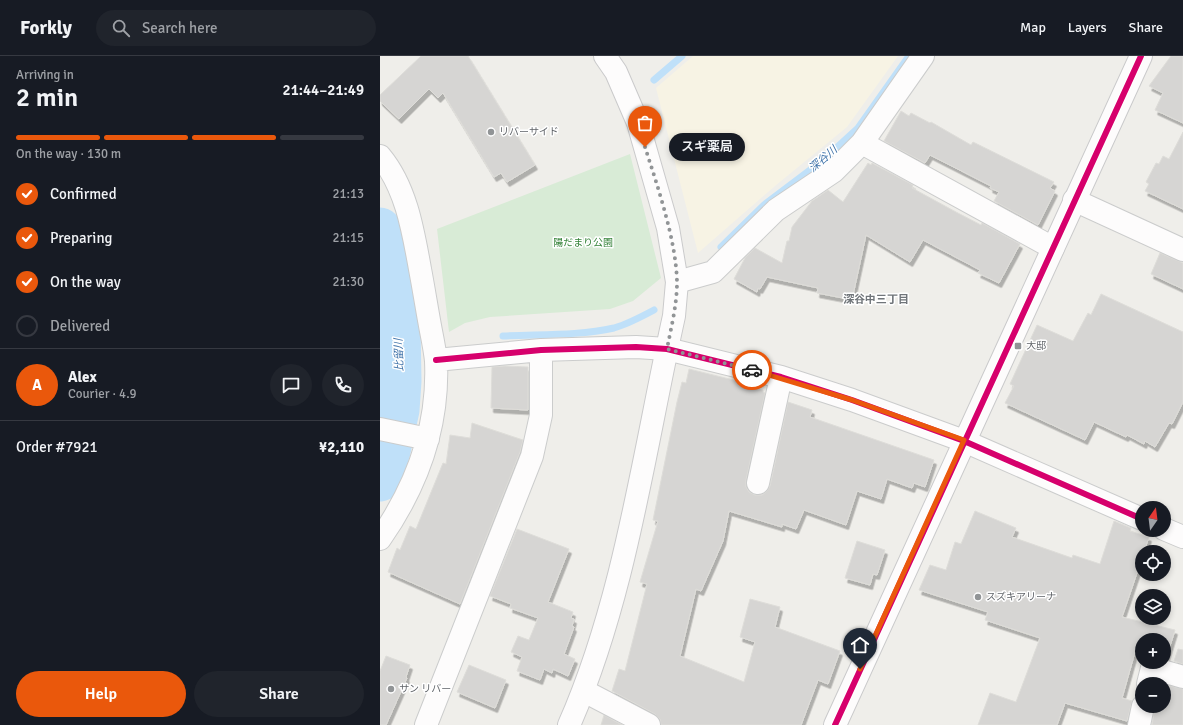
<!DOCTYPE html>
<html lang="en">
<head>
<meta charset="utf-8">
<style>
  :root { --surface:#171b24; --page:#20242c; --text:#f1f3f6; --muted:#9ea1a6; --line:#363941; --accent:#ea580c }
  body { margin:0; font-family:Signika,"Noto Sans JP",sans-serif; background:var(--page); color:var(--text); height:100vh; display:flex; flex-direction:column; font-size:15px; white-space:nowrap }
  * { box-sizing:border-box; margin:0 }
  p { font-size:13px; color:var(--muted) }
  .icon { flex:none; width:22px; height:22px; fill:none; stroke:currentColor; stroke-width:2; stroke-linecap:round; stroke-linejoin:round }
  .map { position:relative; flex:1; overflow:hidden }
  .panel { display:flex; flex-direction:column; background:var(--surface); width:380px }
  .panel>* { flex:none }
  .needle { width:26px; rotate:14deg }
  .controls { position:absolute; left:755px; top:445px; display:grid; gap:8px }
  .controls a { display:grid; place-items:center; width:36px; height:36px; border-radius:50%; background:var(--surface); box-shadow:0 2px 6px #0003; font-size:20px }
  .pin { position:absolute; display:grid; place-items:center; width:34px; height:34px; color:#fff; margin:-41px -17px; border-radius:50% 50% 50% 0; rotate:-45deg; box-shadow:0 0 4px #0007 }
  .pin .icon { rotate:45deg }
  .courier { position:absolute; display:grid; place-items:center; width:40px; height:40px; margin:-20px; border:3px solid #ea580c; border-radius:50%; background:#fff; color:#222; box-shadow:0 1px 5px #0007 }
  .bubble { position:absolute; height:28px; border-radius:14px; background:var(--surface); box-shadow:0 2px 6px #0003; font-size:13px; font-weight:600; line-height:28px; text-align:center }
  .headline em { font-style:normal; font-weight:600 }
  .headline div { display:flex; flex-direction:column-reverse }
  .headline { display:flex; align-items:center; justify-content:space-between; height:68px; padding:0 16px }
  h1 { font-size:26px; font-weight:600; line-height:30px }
  .bar { display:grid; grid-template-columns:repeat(4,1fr); gap:6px 4px; align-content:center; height:48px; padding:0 16px }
  .bar i { height:5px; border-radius:3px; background:var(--line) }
  .bar .on { background:var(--accent) }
  .bar p { grid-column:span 4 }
  .line { display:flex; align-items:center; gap:10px; padding:0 16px; border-top:1px solid var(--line) }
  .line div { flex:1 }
  .round { display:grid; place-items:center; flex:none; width:42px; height:42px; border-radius:21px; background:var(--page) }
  ol { padding:0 16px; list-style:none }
  li { display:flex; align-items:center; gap:12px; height:44px }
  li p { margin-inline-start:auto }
  li .icon { padding:4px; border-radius:50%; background:var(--accent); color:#fff; stroke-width:4 }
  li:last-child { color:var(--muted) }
  li i { width:22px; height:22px; border:2px solid var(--line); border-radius:50% }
  .action { display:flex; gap:8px; margin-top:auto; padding:8px 16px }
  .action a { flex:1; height:46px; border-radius:24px; background:var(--accent); color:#fff; font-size:16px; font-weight:600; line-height:46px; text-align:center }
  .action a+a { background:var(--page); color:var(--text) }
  header { display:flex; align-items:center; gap:24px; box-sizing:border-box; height:56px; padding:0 20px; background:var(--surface); border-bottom:1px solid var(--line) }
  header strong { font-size:19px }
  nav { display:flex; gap:22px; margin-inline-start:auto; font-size:14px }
  .search { width:280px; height:36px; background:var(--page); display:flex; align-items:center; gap:10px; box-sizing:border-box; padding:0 14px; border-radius:22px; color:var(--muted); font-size:15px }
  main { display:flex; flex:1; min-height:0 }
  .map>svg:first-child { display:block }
  .commercial { fill:#f7f3e4 }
  .green { fill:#d8ebd6 }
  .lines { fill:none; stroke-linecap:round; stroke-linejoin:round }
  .stream { stroke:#bfe0f9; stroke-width:7 }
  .river { stroke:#bfe0f9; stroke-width:43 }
  .building { fill:#d6d5d3; stroke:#deddd9; filter:url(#shadow) }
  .street-casing { stroke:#cbcccc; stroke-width:24 }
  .secondary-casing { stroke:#cacacb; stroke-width:24 }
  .street { stroke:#fdfcfc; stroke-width:22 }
  .secondary { stroke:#fdfcfc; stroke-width:22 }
  .cycleway-casing { stroke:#fff; stroke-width:8 }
  .cycleway { stroke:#d6006c; stroke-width:6 }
  .done { stroke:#919496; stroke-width:4; stroke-dasharray:0 7.2 }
  .route { stroke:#ea580c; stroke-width:5 }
  .poi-dot { fill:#919496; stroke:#fff; stroke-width:1.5 }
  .labels { text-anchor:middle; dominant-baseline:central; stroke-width:3; stroke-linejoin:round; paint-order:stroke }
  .poi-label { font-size:10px; fill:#5f6368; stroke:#fff; text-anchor:start }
  .park-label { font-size:10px; fill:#348238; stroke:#fff }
  .water-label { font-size:11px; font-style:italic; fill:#4174aa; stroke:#fff }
  .neighbourhood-label { font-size:11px; font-weight:bold; fill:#70757a; stroke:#fff }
</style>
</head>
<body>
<header>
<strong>Forkly</strong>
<div class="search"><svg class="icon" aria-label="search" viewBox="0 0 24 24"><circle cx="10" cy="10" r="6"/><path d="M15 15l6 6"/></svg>Search here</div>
<nav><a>Map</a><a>Layers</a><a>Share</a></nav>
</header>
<main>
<section class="panel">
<div class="headline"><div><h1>2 min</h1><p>Arriving in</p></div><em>21:44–21:49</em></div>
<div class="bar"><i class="on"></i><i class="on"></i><i class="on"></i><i></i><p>On the way · 130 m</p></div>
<ol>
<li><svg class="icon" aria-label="check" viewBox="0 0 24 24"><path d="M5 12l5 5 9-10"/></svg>Confirmed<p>21:13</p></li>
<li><svg class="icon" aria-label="check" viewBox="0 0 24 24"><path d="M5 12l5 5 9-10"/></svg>Preparing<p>21:15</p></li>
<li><svg class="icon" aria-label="check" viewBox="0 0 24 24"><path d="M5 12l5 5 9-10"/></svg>On the way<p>21:30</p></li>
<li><i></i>Delivered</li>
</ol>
<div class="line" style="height:72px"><b class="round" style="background:var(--accent);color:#fff">A</b><div><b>Alex</b><p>Courier · 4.9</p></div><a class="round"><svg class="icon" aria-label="chat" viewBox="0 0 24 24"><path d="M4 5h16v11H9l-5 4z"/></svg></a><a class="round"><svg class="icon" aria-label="phone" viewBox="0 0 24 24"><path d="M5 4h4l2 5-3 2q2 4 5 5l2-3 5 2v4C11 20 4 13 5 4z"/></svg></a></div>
<div class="line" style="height:52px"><div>Order #7921</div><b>¥2,110</b></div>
<div class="action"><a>Help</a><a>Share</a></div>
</section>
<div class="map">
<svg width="803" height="669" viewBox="0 0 803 669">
  <defs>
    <filter id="shadow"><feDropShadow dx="2.5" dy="4.5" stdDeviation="0" flood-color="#0004"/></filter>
  </defs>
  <rect width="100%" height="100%" fill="#efeeea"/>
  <path class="commercial" d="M313,0H518L467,71L395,130L318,197L276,32Z"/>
  <path class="green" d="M250,98L281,222L253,245L230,253L110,261L85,267L69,276L57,173Z"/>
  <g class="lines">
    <path class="stream" d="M274,24L302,0
      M341,191L384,149L442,105L478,72L529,0
      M123,280C159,278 198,280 234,272C248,268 261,261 274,254
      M18,354L35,333"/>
    <path class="river" d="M0,173L19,271L20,325L18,354L9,395L0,424"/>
  </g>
  <path class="building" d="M41,0H88L155,109L127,126L121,117L114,121L63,37L58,42L49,33L19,63L0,45V39Z
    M791,0H803V67L775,54L783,37L769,30Z
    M521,55L529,60L531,57L550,67L551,66L591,89L593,86L674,126L670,132L675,135L658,169L614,145L619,136L610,132L611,130L550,99L545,107L504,85Z
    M803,76V153L765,135L769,128L766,126L776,107L779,108L783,100L789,103Z
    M488,107L491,109L492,107L533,129L532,132L576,156L601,169L602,167L640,188L619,227L598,217L600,214L543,184L530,206L486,179L473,239L464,237L463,242L437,237L438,232L387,221L380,233L378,232L377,236L354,223L365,202L375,192L402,207L407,185H409L412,171L432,145L448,134L463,146Z
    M780,197L803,207V233L771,218Z
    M721,238L803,276V346L792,368L789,367L775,391L765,385L764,388L747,379L746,381L714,366L705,384L625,347L634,330L630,328L657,269L693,285L708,257L711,259Z
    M125,310L148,311V354L111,352L112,311Z
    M309,313L378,330L377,333L383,334V336L385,337L366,424V431L369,436L375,439H382L387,435L390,430L408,346L432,354L430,361L554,404L545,431L534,427L532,432L507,423L501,443L477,435L466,469L424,454L416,473L402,468V471L349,455L343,485L321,535L316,533L300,600L364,626L375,586L360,581L370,543L400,551L395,571L460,595L448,628L438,624L421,669H281L280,663L275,658L232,635L239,613L245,615L267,528L260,526L278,465L273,464L297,346L302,326L306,327Z
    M92,367L143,384L140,396L80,548L8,516L17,492L20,494L30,470L36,473L63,407L66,408L70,379L90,382Z
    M595,455L636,472L632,481L692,502L693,499L720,508L734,465L751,472L750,475L769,481L764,496H762V502L742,561L795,574L786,603L784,602V584H762V598L755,596L742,642L752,645L747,665L685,647L677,669H598L610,637L636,646L660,582L605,564L608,556L539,534L550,509L566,514L575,486L581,488Z
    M137,473L189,493L168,546L193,556L191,562L194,563L192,570L194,571L184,598L195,603L188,620L173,613L172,617L164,613L160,624L137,615L142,601L131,596L138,580L149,584L158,562L130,552L131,548L110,540Z
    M477,485L505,494L497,519L493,518L490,529L465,522Z
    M798,593L803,594V608L794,605Z
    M6,600L30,609L26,621L27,622L6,669H0V615Z
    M89,609L126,624L115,652L77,636Z
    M787,629L803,633V669H772L775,651L780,653L781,650H784V640Z
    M224,659L242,669H221Z"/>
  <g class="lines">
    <defs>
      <path id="street" d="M482,87L673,192
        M0,100C26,131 33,174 40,213C44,234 47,254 51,275C53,285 55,295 56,305C59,370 37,430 0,483
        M694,144L803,194
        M297,226L333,216L396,154L454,115L482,87L543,0
        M56,304L161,294L256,291L287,293L401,321L472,344L584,385L762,463
        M0,373L48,383
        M378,427L401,321
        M784,473L803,481
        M768,628L772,612L803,621
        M204,635L269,669
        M46,669L152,400L161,359V294
        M759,669L763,650"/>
      <path id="secondary" d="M189,669C245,542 264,395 294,260L297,226L288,172L258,67L236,16L225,0
        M455,669L761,0"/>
    </defs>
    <use href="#street" class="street-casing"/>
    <use href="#secondary" class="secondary-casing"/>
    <use href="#street" class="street"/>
    <use href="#secondary" class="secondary"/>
    <defs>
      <path id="cycleway" d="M56,304L161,294L256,291L287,293L401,321L472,344L584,385L762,463
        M455,669L761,0"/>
    </defs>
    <use href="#cycleway" class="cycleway-casing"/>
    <use href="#cycleway" class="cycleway"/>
  </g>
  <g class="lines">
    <path class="done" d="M265,91C278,132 296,184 297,226C297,249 291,272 287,293L372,314"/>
    <path class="route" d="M372,314L472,344L584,384L480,613"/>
  </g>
  <g class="poi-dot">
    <circle cx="111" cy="76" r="4"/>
    <rect x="634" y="286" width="8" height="8" rx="2"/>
    <circle cx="598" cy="541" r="4"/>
    <circle cx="11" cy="633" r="4"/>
  </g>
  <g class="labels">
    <g class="poi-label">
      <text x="119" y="76">リバーサイド</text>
      <text x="646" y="290">大邸</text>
      <text x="606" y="541">スズキアリーナ</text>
      <text x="19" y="633">サン リバー</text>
    </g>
    <g class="park-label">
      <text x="203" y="187">陽だまり公園</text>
    </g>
    <g class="water-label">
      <text transform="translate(443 103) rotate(-41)">深谷川</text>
      <text transform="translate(19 299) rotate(-92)">比留川</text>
    </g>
    <g class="neighbourhood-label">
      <text x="496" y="243">深谷中三丁目</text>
    </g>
  </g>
</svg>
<div class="controls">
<a><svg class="needle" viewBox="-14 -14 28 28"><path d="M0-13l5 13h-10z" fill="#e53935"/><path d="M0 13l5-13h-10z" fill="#9ea1a6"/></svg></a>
<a><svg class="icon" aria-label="locate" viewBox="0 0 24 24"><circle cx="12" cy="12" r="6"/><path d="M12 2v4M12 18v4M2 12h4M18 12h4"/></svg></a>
<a><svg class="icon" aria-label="layers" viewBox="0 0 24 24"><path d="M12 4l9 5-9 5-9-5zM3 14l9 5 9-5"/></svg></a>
<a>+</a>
<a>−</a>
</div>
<div class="pin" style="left:265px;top:91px;background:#ea580c"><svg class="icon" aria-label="bag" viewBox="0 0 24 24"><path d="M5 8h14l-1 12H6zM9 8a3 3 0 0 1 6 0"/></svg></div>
<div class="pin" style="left:480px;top:613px;background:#1f2937"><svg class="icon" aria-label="home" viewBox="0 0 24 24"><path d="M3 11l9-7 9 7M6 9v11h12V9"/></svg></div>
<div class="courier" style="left:372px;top:314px"><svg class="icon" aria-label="car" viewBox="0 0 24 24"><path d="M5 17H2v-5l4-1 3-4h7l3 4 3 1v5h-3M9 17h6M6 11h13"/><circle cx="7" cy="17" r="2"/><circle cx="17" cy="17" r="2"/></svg></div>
<div class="bubble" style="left:289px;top:77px;width:76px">スギ薬局</div>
</div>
</main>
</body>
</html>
